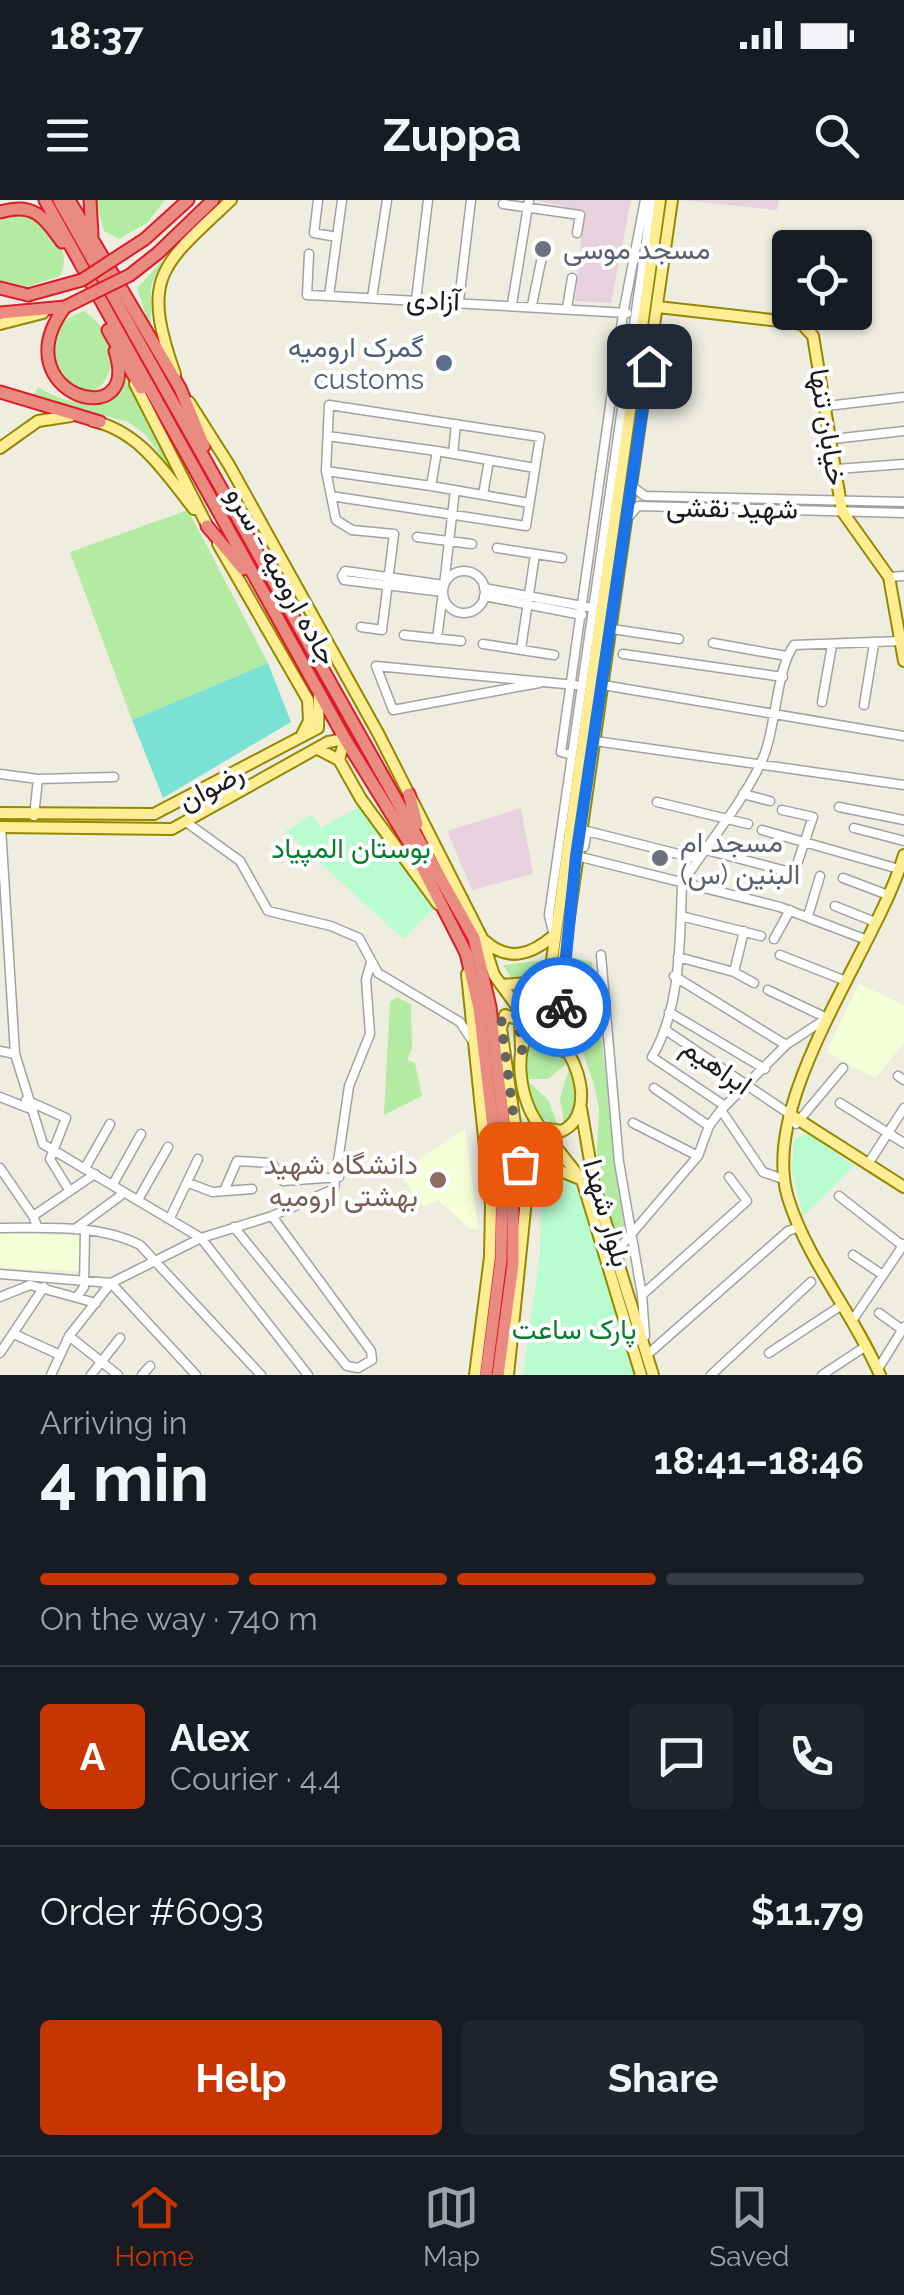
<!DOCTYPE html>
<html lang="en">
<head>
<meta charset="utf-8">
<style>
  :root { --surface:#171b24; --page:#20242c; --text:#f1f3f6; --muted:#9ea1a6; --line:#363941; --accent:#c73500 }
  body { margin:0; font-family:Raleway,Vazirmatn,sans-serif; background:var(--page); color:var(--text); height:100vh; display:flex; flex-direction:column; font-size:38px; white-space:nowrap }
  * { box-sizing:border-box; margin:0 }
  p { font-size:32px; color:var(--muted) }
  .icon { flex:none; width:55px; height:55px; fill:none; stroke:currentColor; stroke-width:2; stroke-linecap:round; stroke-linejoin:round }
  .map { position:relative; height:1175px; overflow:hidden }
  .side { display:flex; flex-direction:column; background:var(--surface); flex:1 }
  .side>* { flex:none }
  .tools { position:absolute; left:772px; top:30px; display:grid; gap:20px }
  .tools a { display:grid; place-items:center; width:100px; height:100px; border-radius:10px; background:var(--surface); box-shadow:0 2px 8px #0004; font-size:50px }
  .pin { position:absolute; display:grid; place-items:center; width:85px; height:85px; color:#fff; margin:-42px; border-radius:20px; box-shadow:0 5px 15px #0006 }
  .courier { position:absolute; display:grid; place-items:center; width:100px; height:100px; margin:-50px; border:8px solid #1a73e8; border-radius:50%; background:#fff; color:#222; box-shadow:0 2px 12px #0007 }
  .overview em { font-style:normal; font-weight:700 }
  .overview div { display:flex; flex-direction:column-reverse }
  .overview { display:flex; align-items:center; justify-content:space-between; height:170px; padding:0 40px }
  h1 { font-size:65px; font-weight:700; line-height:75px }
  .bar { display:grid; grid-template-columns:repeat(4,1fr); gap:15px 10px; align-content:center; height:120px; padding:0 40px }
  .bar i { height:12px; border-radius:8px; background:var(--line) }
  .bar .selected { background:var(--accent) }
  .bar p { grid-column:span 4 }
  .line { display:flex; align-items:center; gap:25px; padding:0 40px; border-top:2px solid var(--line) }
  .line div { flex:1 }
  .round { display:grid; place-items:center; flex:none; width:105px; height:105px; border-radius:10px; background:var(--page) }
  .cta { display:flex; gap:20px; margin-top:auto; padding:20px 40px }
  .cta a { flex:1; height:115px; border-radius:10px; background:var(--accent); color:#fff; font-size:40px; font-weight:700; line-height:115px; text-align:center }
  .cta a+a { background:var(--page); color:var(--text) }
  .status { display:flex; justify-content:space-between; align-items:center; height:70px; padding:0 50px; background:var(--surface); direction:ltr }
  .status svg { height:28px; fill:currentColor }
  header { display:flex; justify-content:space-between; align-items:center; height:130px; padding:0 40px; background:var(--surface); font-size:45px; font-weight:700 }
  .tabs { display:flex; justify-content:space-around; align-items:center; height:140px; border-top:2px solid var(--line); background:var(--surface); font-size:28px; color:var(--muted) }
  .tabs a { display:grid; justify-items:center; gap:5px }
  .tabs .selected { color:var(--accent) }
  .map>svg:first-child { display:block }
  .industrial { fill:#e7d1dd }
  .education { fill:#f4ffd8 }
  .grass { fill:#b3eba2 }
  .park { fill:#b9fcd0 }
  .pitch { fill:#79e2d5 }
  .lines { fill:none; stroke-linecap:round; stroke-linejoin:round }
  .minor-casing { stroke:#a2a2a2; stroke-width:11 }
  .major-casing { stroke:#938900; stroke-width:14 }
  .highway-casing { stroke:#de1b29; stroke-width:15 }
  .minor { stroke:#fff; stroke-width:8 }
  .major { stroke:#ffed94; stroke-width:10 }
  .highway { stroke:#ea8b82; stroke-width:11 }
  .highway-bridge-casing { stroke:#de1b29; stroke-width:15; stroke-linecap:butt }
  .highway-bridge { stroke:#ea8b82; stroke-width:11 }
  .done { stroke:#656460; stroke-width:10; stroke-dasharray:0 18 }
  .route { stroke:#1a73e8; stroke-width:12 }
  .worship-dot { fill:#6b7280; stroke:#fff; stroke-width:4 }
  .service-dot { fill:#5c6f8a; stroke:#fff; stroke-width:4 }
  .education-dot { fill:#8d6e63; stroke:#fff; stroke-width:4 }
  .labels { text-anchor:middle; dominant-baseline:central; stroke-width:8; stroke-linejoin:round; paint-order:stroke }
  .worship-label { font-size:28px; fill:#5b616d; stroke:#fff; text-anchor:start }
  .street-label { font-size:28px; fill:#1b1b1b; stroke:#fff }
  .service-label { font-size:28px; fill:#4e5e75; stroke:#fff; text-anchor:end }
  .park-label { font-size:28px; fill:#067d30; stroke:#fff }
  .education-label { font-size:28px; fill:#785e54; stroke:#fff; text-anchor:end }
</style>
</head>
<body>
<div class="status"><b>18:37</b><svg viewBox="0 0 49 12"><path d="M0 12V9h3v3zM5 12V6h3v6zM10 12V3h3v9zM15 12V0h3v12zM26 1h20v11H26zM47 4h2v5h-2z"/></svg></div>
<header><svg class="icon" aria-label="menu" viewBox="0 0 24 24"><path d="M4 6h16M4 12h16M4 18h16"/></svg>Zuppa<svg class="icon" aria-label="search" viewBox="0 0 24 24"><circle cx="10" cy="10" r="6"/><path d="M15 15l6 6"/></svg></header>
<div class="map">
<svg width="904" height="1175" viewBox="0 0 904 1175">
  <rect width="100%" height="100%" fill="#eeede0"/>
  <path class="industrial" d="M534,0H631L611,103L575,101L584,11Z
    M681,0H779L777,10Z
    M521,608L533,674L472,690L447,631Z"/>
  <path class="education" d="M859,784L904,805V843L875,878L826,852Z
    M465,929L473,988L478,1029H470L438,1000L424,1007L399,973Z
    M0,1033L83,1036L82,1071L0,1068Z"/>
  <path class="grass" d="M95,0H165L147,23L119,39L104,31Z
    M17,13C44,16 75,48 60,76L26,87L0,82V19Z
    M162,61L151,86V131L137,88Z
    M84,111C100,123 117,139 112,162C96,241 0,141 84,111Z
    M125,173L174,274L145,234L128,222L33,196L38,187C69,206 107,215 125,173Z
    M188,310L268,463L132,520L70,352Z
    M572,758L592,762L625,1032L622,1040L614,1039L596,971L599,909L594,885L563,793Z
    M544,760L535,778L512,779L503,765Z
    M539,785L533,811L513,792Z
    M397,797L411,804L412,848L407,860L415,863L422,896L384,915L390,802Z
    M537,835L555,845L566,864L548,879H527L526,844Z
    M569,869L578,897L571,920L564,924L560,898Z
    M529,882L549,901L558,926L537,915Z"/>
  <path class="park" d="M361,606L434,709L403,739L285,631L312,615L321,628Z
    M808,933L854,966L803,1017L792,971L794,939Z
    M553,971L571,979L580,993L635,1175H523L540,1053L541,973Z"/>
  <path class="pitch" d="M268,463L291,522L163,598L132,520Z"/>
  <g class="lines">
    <defs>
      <path id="minor" d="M318,0L314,33L337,37
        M342,0L329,96L627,113
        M503,4L580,15L577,33
        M309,54L307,95L329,96
        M372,98L387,0
        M416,100L428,0
        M459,101L471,0
        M512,104L529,0
        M532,105L543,52
        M567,108L572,78
        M827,206L904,197
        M328,236L437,251
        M833,239L904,231
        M453,254L456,224
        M489,260L535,268
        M837,269L904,264
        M326,271L431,286
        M633,287L645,296L904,302
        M483,295L489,260L437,251L431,286L529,303
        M331,296L526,326L540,237L329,205L326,271L336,320L352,330L394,334L382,430L361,427
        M626,320L638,306L904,313
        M417,337L472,344
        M497,348L562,358
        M443 392a21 21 0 1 1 42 0a21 21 0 1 1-42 0Z
        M342,376L345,371L444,385L455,290
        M342,376L344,380L443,392L437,439
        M889,377L904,376
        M484,388L588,407
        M484,396L582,415
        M612,429L679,439
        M404,435L461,441
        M713,443L786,456
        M483,444L554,455
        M521,449L535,354
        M623,454L783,477
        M539,483L393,510L376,466L575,485
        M603,485L904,536
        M822,502L832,445
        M864,505L874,444
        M595,541L904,585
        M572,555L561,552L623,114L645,0
        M0,574L38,579L114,577
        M743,594L770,601
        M657,602L748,624
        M839,607L904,620
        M34,616L38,579
        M186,622L240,661L268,711L331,726L359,738L378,773L460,822L471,839
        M854,628L904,641
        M762,630L899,669
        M584,647L587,631L698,659
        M706,650L794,673L813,617L782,610
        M577,656L780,707L867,740
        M843,678L888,695
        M682,684C707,644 739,608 760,565C777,531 775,471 794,445L901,441
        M682,684C680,740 681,808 652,857L725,906
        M835,706L875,722
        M681,716L761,736
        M808,716L820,676
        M553,732L549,715L652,0
        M774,739L790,710
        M601,755L619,962L642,1095L645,1136
        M780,755L846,781
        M678,757L734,772L754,783
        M734,772L744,731
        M674,776L786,845
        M768,790L827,818
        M669,812L765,869
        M667,831L791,915
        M0,851L15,854L1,627
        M15,854L43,944L201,1038L308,1175
        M898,876L904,880
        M654,888L709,926
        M0,897L28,908
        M26,900L66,918L50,959L69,990
        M840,903L904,943
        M721,910L763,972L783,979
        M633,923L698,956
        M796,924L843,868
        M868,964L904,908
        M0,968L33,1016
        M85,968L110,924
        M189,983L212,992L252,989
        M113,984L141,934
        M224,991L237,961L272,963L283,981L339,977
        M839,996L903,1046
        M139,998L168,947
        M170,1018L198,959
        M234,1027L347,1166L358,1168L372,1160L371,1151L272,1016
        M0,1028C45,1028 100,1024 140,1045L261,1175
        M38,1028L33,1016L95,974
        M75,1029L120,996
        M616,1052L698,956L709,926L721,910L786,845L827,818
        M853,1055L883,1075
        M0,1074L111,1083
        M111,1083L196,1175
        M642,1095L747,1001L729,977
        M0,1097L30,1085L96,1103
        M77,1097L84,1087L85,1031
        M879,1113L904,1131
        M852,1121L904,1044
        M14,1134L60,1155
        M69,1136L118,1175
        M0,1153L44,1087
        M769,1153L842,1105
        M648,1154L788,1031L799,1027
        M878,1169L904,1127
        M51,1175L69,1136L111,1083L201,1038L272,1016L334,989L349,886L370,834L366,780L371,762
        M91,1175L120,1138
        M142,1175L150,1166
        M711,1175L811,1082
        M822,1175L866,1146"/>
      <path id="major" d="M658,107L789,122L802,124L813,136L842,311L889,377L904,461
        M0,124L43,113
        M175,174C141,77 159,67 231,0
        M135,184L209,329
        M189,202L229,265L379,535L482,738L494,775L532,827
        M93,221C141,232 165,273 194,309
        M0,248L38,221L71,216
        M218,344L308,500L309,521L301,537
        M318,549L339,560L361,599L438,704
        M0,613L154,614L318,528L319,494
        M0,627L172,629L328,542L345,539L339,560
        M485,741C509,763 532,754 553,736
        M467,774L491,1005L490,1057L475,1175
        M501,785L529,783L550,774
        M535,826L550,774L660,0
        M532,827C571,827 603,912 562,931L541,928C521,903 511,853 532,827Z
        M565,852L560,792L563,759L672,0
        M581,908L594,985L653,1175
        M791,915L904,987
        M541,928L582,980L641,1175
        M526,984L532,969L551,967L580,979
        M508,1175L526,1000L501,828L505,815L520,820L521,850
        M880,1175C854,1114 808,1062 788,998C758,899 876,750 904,655"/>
      <path id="highway" d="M45,0L345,539L413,649L466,753L479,808L502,1003L501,1060L486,1175
        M59,0L474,738L490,807L513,1001V1064L498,1175
        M69,0L180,188L204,246
        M90,0L92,35
        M0,12C33,2 43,16 62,42
        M145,39L188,0
        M158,53L213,0
        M0,88L28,95
        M65,107C0,194 143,237 115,151
        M0,113L65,107
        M108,130L141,188
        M0,192L100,222
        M207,326L243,369
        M409,594L417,624"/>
    </defs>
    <use href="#minor" class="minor-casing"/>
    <use href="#major" class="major-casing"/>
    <use href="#highway" class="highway-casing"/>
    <use href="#minor" class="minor"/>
    <use href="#major" class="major"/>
    <use href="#highway" class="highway"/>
    <defs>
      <path id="highway-bridge" d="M28,95L82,80L145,39
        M65,107L130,75L158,53"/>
    </defs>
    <use href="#highway-bridge" class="highway-bridge-casing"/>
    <use href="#highway-bridge" class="highway-bridge"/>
  </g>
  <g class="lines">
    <path class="done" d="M520,964L501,822L509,814L518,816L522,850L525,835L535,826L548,832L565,852L561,807"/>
    <path class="route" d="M561,807L576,656L649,166"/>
  </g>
  <g class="worship-dot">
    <circle cx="543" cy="49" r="10"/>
    <circle cx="660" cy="658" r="10"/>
  </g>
  <circle class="service-dot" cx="444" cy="163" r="10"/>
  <circle class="education-dot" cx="438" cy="980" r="10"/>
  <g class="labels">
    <g class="worship-label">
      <text x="563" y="49">مسجد موسی</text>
      <text x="680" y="642">مسجد ام<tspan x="680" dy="32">البنین (س)</tspan></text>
    </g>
    <g class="street-label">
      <text transform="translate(433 100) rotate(2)">آزادی</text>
      <text transform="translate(828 227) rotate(81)">خیابان تنها</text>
      <text transform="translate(732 308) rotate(1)">شهید نقشی</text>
      <text transform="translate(282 376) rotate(61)">جاده ارومیه - سرو</text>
      <text transform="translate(211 587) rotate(-28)">رضوان</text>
      <text transform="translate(717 866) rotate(35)">ابراهیم</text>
      <text transform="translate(607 1013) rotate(74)">بلوار شهدا</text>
    </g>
    <g class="service-label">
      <text x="424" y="147">گمرک ارومیه<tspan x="424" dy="32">customs</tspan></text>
    </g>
    <g class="park-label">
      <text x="351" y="648">بوستان المپیاد</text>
      <text x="574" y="1129">پارک ساعت</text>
    </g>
    <g class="education-label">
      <text x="418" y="964">دانشگاه شهید<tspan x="418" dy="32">بهشتی ارومیه</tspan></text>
    </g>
  </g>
</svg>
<div class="tools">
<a><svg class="icon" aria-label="locate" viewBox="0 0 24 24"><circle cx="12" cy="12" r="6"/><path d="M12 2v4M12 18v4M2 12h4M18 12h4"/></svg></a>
</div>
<div class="pin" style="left:520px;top:964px;background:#ea580c"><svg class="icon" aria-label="bag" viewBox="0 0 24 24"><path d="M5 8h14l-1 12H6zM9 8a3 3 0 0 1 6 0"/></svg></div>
<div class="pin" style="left:649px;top:166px;background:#1f2937"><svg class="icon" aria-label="home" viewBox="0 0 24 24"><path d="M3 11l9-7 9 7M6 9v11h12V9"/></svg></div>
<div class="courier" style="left:561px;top:807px"><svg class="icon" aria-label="bike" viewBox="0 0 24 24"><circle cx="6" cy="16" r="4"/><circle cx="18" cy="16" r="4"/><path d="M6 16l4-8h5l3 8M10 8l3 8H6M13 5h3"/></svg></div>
</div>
<section class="side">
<div class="overview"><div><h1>4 min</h1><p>Arriving in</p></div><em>18:41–18:46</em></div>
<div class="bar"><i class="selected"></i><i class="selected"></i><i class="selected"></i><i></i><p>On the way · 740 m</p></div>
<div class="line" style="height:180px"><b class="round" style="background:var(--accent);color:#fff">A</b><div><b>Alex</b><p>Courier · 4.4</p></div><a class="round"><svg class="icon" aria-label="chat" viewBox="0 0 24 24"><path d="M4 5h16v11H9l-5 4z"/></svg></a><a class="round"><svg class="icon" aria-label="phone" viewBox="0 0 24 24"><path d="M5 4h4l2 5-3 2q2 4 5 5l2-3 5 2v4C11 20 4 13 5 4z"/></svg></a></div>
<div class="line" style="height:130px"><div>Order #6093</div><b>$11.79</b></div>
<div class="cta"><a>Help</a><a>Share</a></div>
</section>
<nav class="tabs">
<a class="selected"><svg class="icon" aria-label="home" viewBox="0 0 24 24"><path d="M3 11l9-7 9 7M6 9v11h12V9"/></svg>Home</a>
<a><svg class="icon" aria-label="map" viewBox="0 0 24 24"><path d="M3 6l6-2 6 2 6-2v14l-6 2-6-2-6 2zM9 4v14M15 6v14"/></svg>Map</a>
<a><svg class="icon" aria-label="saved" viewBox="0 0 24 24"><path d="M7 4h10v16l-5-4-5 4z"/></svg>Saved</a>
</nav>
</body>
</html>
